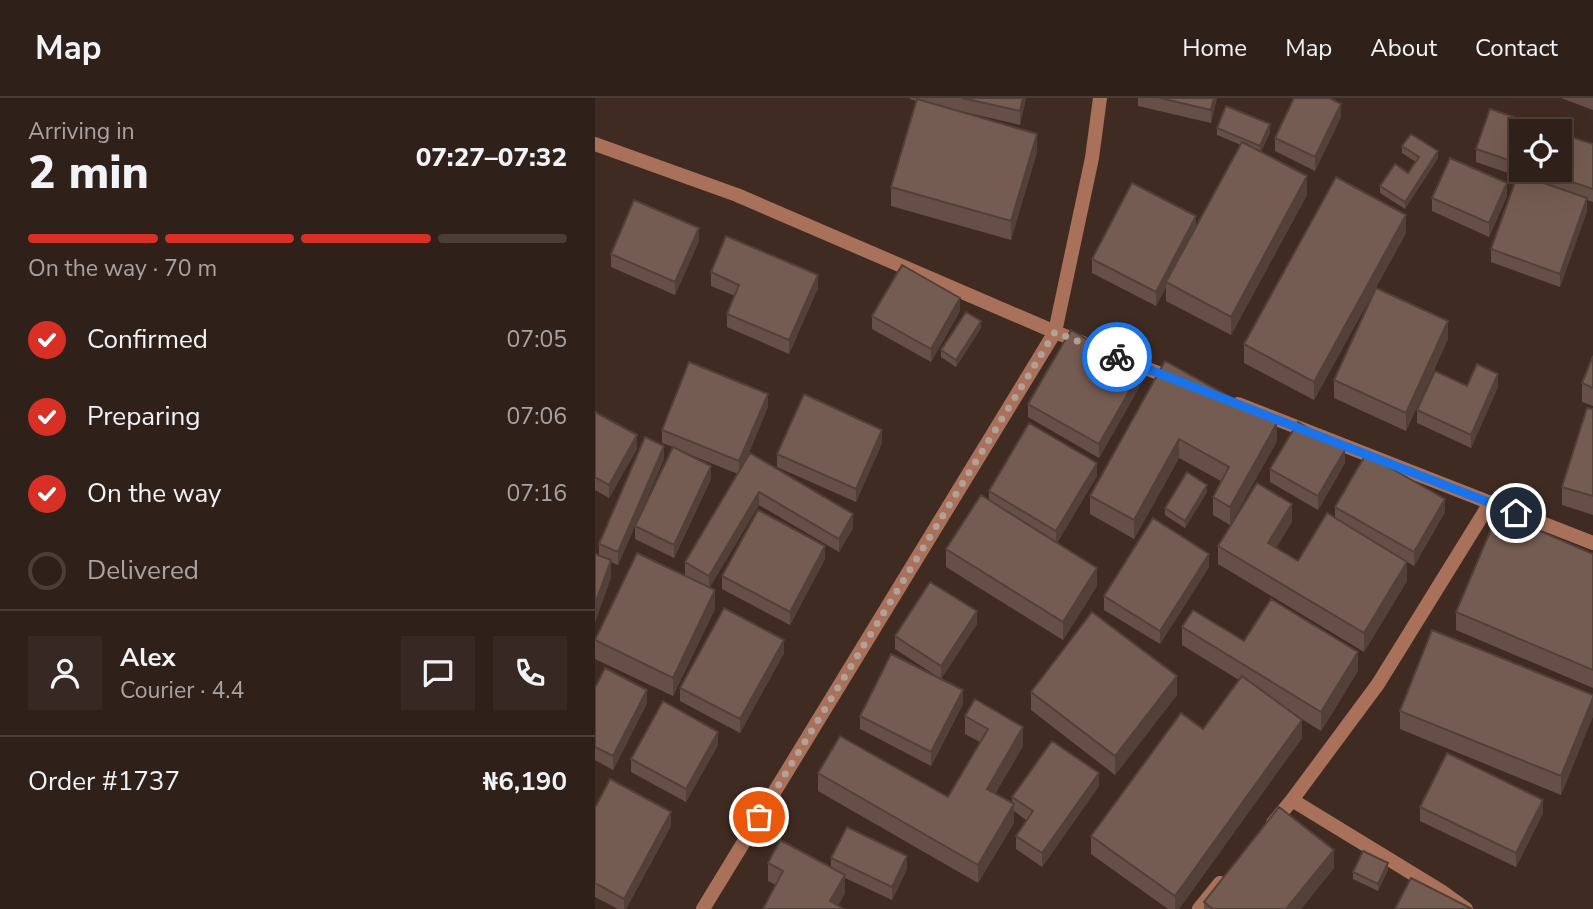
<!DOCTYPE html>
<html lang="en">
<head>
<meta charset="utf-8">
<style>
  :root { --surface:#30201a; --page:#382823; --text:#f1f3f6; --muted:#a8a3a2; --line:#4b3e39; --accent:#d93025 }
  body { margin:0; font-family:"Nunito Sans",sans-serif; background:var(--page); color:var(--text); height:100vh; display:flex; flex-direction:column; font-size:26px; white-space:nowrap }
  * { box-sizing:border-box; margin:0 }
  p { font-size:23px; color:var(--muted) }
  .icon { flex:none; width:38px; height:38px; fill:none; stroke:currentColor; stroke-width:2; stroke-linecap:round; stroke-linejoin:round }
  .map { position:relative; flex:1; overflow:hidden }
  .panel { display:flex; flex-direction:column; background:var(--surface); width:595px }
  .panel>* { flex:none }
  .buttons { position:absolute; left:914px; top:21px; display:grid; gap:14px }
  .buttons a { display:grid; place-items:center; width:63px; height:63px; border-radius:0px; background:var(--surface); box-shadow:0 7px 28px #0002,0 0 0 2px var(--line); font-size:35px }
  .pin { position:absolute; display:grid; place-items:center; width:60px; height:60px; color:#fff; margin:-30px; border:4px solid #fff; border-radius:50%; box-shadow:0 2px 7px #0007 }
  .courier { position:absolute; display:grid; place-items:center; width:70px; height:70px; margin:-35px; border:5px solid #1a73e8; border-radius:50%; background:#fff; color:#222; box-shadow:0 2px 9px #0007 }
  .head em { font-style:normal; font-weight:800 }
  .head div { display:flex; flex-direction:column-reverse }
  .head { display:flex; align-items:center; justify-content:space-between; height:119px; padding:0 28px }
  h1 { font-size:46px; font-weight:800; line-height:52px }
  .bar { display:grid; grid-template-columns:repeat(4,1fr); gap:10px 7px; align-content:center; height:84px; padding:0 28px }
  .bar i { height:9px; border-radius:5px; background:var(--line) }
  .bar .on { background:var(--accent) }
  .bar p { grid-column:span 4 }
  .line { display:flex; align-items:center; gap:18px; padding:0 28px; border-top:2px solid var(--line) }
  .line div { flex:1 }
  .round { display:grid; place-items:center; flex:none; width:74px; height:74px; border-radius:0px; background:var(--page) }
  ol { padding:0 28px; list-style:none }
  li { display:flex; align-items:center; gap:21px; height:77px }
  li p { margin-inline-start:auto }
  li .icon { padding:7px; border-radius:50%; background:var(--accent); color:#fff; stroke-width:4 }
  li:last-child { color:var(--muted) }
  li i { width:38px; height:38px; border:4px solid var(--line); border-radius:50% }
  header { display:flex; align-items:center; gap:42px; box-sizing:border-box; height:98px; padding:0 35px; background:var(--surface); border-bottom:2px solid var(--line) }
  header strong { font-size:33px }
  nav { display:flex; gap:38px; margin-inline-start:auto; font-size:24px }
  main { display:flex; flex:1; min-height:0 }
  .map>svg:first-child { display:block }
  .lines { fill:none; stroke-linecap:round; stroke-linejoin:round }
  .minor { stroke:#a97159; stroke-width:14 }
  .wall { fill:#654f47 }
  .shaded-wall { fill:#524039 }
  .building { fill:#755c52; stroke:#524039; stroke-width:2 }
  .done { stroke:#b2a19a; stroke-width:7; stroke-dasharray:0 12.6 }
  .route { stroke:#1a73e8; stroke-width:9 }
</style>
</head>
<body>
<header>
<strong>Map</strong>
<nav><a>Home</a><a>Map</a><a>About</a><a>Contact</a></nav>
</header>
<main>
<section class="panel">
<div class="head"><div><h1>2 min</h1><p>Arriving in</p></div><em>07:27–07:32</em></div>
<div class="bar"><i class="on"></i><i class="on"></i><i class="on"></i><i></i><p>On the way · 70 m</p></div>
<ol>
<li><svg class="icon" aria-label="check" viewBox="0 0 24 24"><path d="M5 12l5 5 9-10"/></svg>Confirmed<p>07:05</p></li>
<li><svg class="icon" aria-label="check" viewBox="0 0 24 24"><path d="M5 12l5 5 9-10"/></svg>Preparing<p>07:06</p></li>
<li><svg class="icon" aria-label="check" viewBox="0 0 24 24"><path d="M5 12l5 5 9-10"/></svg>On the way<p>07:16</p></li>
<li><i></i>Delivered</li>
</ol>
<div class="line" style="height:126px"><a class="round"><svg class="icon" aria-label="person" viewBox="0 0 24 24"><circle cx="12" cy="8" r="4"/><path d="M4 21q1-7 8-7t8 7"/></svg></a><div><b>Alex</b><p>Courier · 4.4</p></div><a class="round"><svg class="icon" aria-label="chat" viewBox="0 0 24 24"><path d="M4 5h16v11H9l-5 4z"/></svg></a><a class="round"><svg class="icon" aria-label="phone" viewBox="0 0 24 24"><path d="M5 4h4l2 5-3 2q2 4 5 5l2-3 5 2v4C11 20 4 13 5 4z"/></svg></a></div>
<div class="line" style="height:91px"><div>Order #1737</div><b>₦6,190</b></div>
</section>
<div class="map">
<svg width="998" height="811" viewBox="0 0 998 811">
  <rect width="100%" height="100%" fill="#402b22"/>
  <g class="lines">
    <path class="minor" d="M0,46L142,97L460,234L497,60L505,0
      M506,253L579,281
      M643,306L998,445
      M697,702L846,793L871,811
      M678,725L697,702L783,586L895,405
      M108,811L460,234L488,245
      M604,811L625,785"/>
  </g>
  <path class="wall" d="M315,0H431L425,27L348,9L442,54L416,142L296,108V89L321,3L315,1Z
    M543,0H622L616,25L543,8Z
    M966,0H998V12Z
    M746,19L720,73L680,53V40Z
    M622,30L675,34L666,54L712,97L636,237L571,203V189L561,208L497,175V161L601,129L646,47L622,37Z
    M926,33V72H964L998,46V104L992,102V113L965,189L896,164V151L922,78L881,64V51Z
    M807,48L843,60L810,111L785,95V88L813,75L821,64L807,55Z
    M912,98L894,139L837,113V100Z
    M811,135L719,302L649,265V246Z
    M104,143L80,197L16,169V156Z
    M116,174L223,190L194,256L132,229V216L140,198L116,188Z
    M365,213L336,264L277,231V218Z
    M386,230L361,269L346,259V252Z
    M853,241L811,333L739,300V282Z
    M998,258V308L987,304V285Z
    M570,263L682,343L635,427L618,417V399L626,383L584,360L539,441L495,416V398Z
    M546,286L504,360L433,319V306Z
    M872,288L903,289L876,350L822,325V312Z
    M173,309L149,366L258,430L244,454L164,407L114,490L120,511L78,598L0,561V542L97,481L90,477V464L143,376L86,353L116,381L79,460L40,441V428L78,349L67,345V332Z
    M998,311V417L967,407V389Z
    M0,314L42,351L14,400L0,392Z
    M287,345L261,404L182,369V356Z
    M69,361L23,467L16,464V480L4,457V446Z
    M750,365L723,412L675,384V371Z
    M502,378L462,445L502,488L468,542L351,469V451L394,402V393Z
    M612,394L590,430L570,417V410Z
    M740,409L850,414L819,468L797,455L812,483L769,554L623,466V448L697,424L681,450L703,463L740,420Z
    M998,456V590L861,532V514Z
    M230,461L195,527L127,491V478Z
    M614,469L565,546L509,512V498Z
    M382,526L346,581L300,551V538Z
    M587,529L649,543L763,573L726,633L697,615L707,640L584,811H573L496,756V738L608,631L644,582L587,547Z
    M189,555L145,635L85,603V590Z
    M0,590L52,605L18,672L0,662Z
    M436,594L582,597L520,677L436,612Z
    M998,597V618L966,697L805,631V613Z
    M368,606L336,668L265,631V618Z
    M370,618L428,648L400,696L417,706V699L504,688L447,769L421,751V738L432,723L419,713V725L383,785L223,693V675L353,699L385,644L370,636Z
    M123,647L91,704L36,674V661Z
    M0,708L76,728L31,811H23L0,799Z
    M825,709L948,715L921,769L825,723Z
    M236,760L312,771L297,802L250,780V796L181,787L173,783V765L236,770Z
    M739,770L706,811H609V804Z
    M793,772L783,793L758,781V774Z"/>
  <path class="shaded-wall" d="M428,0H431L425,27V13Z
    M619,0H622L616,25V12Z
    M746,6V19L720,73V59Z
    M675,26V34L665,56V48Z
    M442,36V54L416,142V123Z
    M843,53V60L810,111V104Z
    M712,78V97L636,237V219Z
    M912,85V98L894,139V125Z
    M992,100V113L965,189V176Z
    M811,117V135L719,302V284Z
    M601,118V131L571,184V189L561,208V194Z
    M104,130V143L80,197V184Z
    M223,177V190L194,256V242Z
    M365,200V213L336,264V251Z
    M386,223V230L361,269V262Z
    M853,223V241L811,333V315Z
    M546,273V286L504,360V346Z
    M903,276V289L876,350V337Z
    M173,296V309L144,377V363Z
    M682,325V343L635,427V409Z
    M287,332V345L261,404V391Z
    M42,337V351L14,400V387Z
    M584,341V360L539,441V422Z
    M69,348V361L23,467V454Z
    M750,352V365L723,412V398Z
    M502,365V378L461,446V433Z
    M116,368V381L79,460V447Z
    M612,387V394L590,430V423Z
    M164,394V407L114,491V478Z
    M850,401V414L819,468V454Z
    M697,406V424L673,463V445Z
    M258,416V430L244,454V441Z
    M230,448V461L195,527V514Z
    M614,456V469L565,546V533Z
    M16,462V480L0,525V506Z
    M812,464V483L769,554V535Z
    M502,470V488L468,542V524Z
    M120,492V511L78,598V580Z
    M382,513V526L346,581V568Z
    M189,542V555L145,635V621Z
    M763,554V573L726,633V614Z
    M582,578V597L520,677V658Z
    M52,592V605L18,672V658Z
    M368,592V606L336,668V654Z
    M998,600V618L966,697V678Z
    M707,622V640L584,811H580V798Z
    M428,629V648L392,710V691Z
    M123,634V647L91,704V691Z
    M504,675V688L447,769V755Z
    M948,702V715L921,769V755Z
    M419,706V725L383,785V767Z
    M76,714V728L31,811H29V801Z
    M739,752V770L706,811H691Z
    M312,758V771L297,802V789Z
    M793,765V772L783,793V786Z
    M250,777V796L241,811L235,803Z"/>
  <path class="building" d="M367,0H428L425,13Z
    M565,0H619L616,12Z
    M699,0H734L746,6L720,59L680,40Z
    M322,1L442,36L416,123L296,89Z
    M631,8L675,26L665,48L622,30Z
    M895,11L960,33H926V66L881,51Z
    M964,35L998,46V91L942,72H964Z
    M816,36L843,53L810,104L785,88L800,66L813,75L824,59L807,48Z
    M647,44L712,78L636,219L571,184Z
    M855,60L912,85L894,125L837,100Z
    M923,76L992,100L965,176L896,151Z
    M741,79L811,117L719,284L649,246Z
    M537,85L601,118L561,194L497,161Z
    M39,102L104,130L80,184L16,156Z
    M131,138L223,177L194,242L132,216L144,187L116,174Z
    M307,167L365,200L336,251L277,218Z
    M781,190L853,223L811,315L739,282Z
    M371,214L386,223L361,262L346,252Z
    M476,232L546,273L504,346L433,306Z
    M998,258V290L987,285Z
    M570,263L682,325L635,409L618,399L634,369L584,341L539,422L495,398Z
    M94,264L173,296L144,363L67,332Z
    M882,266L903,276L876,337L822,312L840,273L872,288Z
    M209,296L287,332L261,391L182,356Z
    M992,310L998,311V398L967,389Z
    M0,314L42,337L14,387L0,379Z
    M703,324L750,352L723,398L675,371Z
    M434,325L502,365L461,433L394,393Z
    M50,339L69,348L23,454L4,446Z
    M78,349L116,368L79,447L40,428Z
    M155,355L258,416L244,441L164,394L114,478L90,464Z
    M771,356L850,401L819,454L740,409Z
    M592,374L612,387L590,423L570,410Z
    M662,385L697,406L673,445L703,463L732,415L812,464L769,535L623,448Z
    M386,397L502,470L468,524L351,451Z
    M163,412L230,448L195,514L127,478Z
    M903,415L998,456V572L861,514Z
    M558,420L614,456L565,533L509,498Z
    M42,455L120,492L78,580L0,542Z
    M0,456L16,462L0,506Z
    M335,484L382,513L346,568L300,538Z
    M676,501L763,554L726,614L587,529L598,512L649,543Z
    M129,510L189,542L145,621L85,590Z
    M497,514L582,578L520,658L436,594Z
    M837,532L998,597V600L966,678L805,613Z
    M296,556L368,592L336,654L265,618Z
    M10,570L52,592L18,658L0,649V590Z
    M647,578L707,622L580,798L496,738L586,615L608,631Z
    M380,601L428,629L392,691L419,706L383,767L223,675L245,638L353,699L393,631L370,618Z
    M68,603L123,634L91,691L36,661Z
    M457,643L504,675L447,755L421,738L438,713L417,699Z
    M852,655L948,702L921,755L825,709Z
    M15,681L76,714L29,801L0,785V708H1Z
    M684,709L739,752L691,811H618L609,804Z
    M252,729L312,758L297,789L236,760Z
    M185,742L250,777L235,803L249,811H168L188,773L173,765Z
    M768,753L793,765L783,786L758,774Z
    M816,780L877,811H800Z"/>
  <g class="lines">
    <path class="done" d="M164,719L460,234L522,259"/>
    <path class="route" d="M522,259L921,415"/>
  </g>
</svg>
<div class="buttons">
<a><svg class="icon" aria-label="locate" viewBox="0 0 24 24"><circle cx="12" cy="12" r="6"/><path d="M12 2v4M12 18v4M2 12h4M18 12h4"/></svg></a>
</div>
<div class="pin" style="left:164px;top:719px;background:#ea580c"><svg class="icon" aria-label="bag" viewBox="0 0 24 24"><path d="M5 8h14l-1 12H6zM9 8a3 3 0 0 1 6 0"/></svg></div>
<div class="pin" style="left:921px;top:415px;background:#1f2937"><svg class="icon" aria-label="home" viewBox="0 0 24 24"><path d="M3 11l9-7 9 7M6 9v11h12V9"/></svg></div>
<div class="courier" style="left:522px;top:259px"><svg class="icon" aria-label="bike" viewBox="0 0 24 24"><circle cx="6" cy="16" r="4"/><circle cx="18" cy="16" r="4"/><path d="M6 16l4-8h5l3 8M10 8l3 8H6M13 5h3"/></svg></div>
</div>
</main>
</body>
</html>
